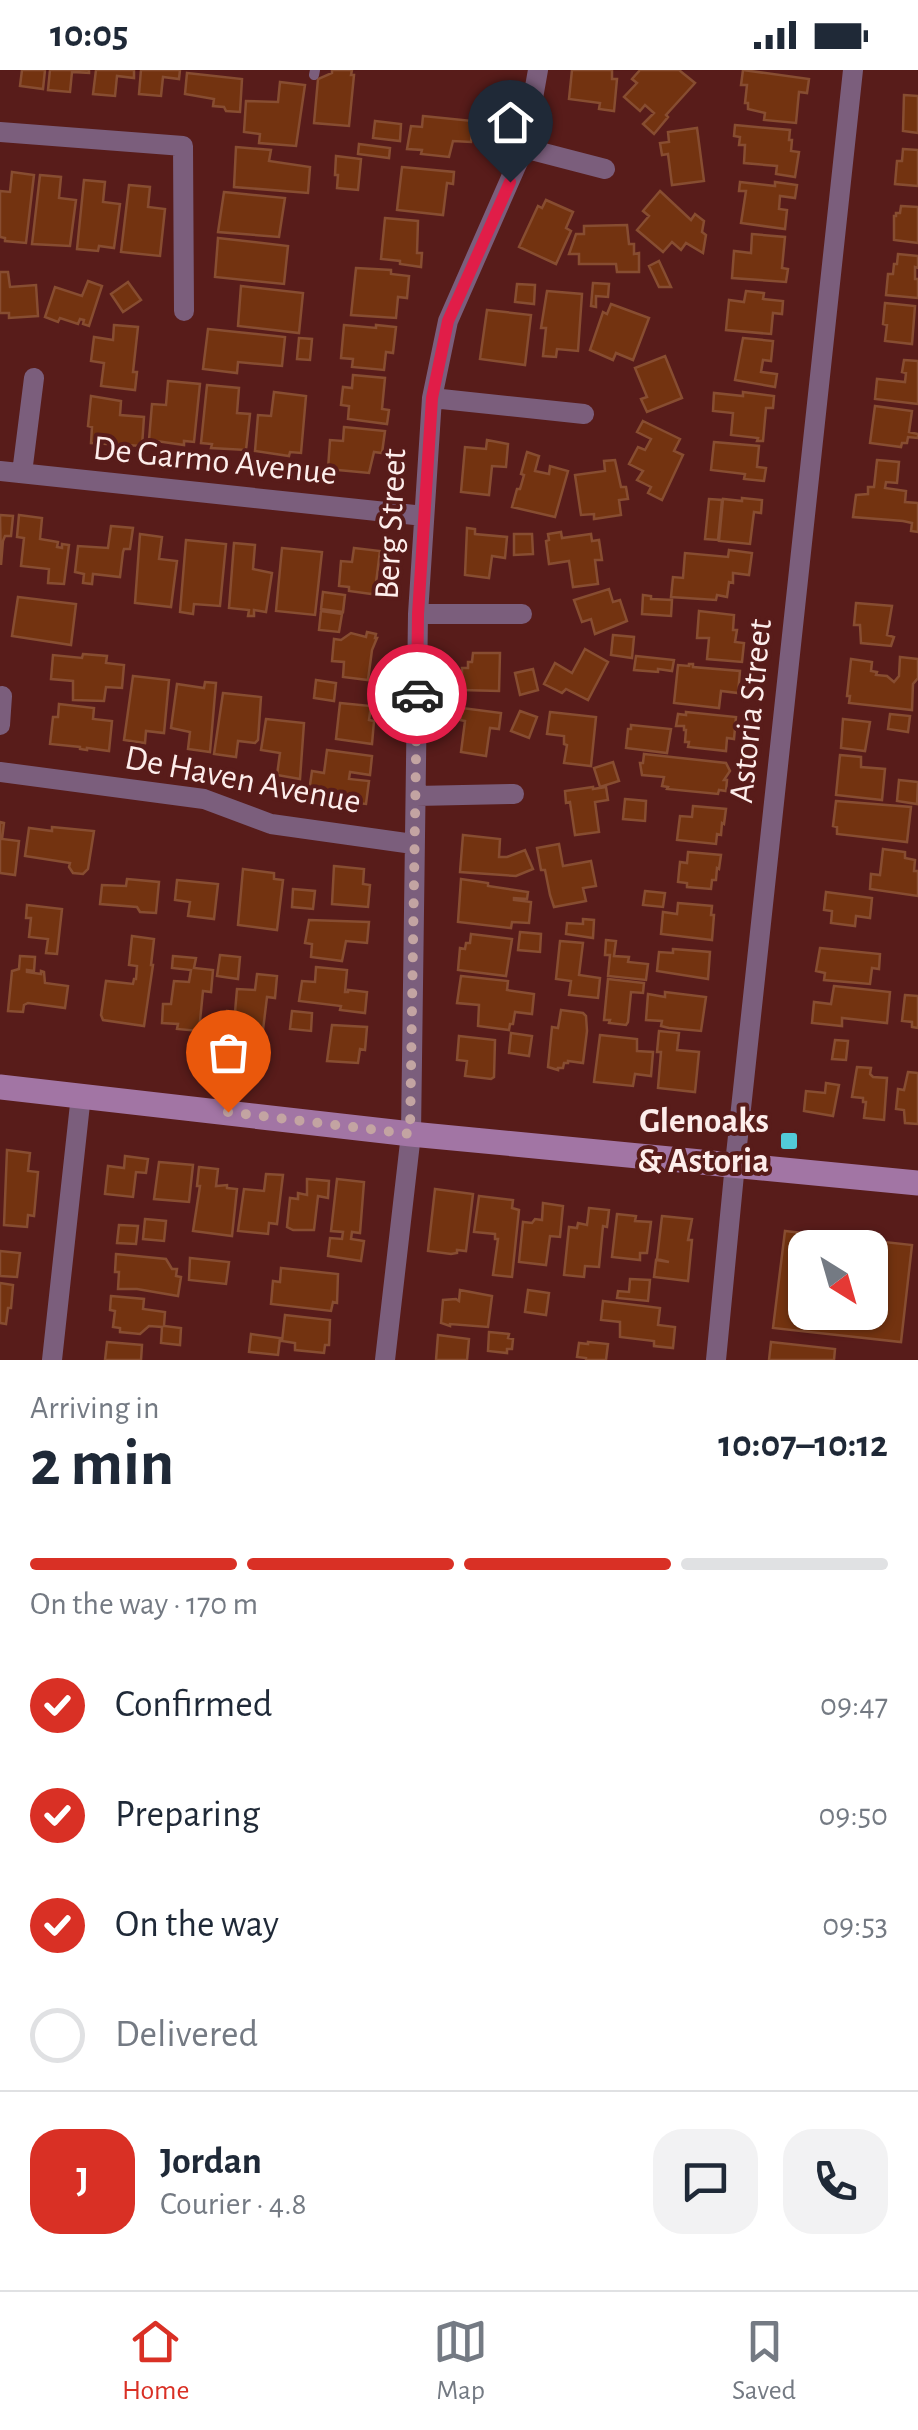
<!DOCTYPE html>
<html lang="en">
<head>
<meta charset="utf-8">
<style>
  :root { --surface:#fff; --page:#f2f2f3; --text:#1f2937; --muted:#747a83; --line:#e0e1e3; --accent:#d93025 }
  body { margin:0; font-family:"Alegreya Sans",sans-serif; background:var(--page); color:var(--text); height:100vh; display:flex; flex-direction:column; font-size:38px; white-space:nowrap }
  * { box-sizing:border-box; margin:0 }
  p { font-size:32px; color:var(--muted) }
  .icon { flex:none; width:55px; height:55px; fill:none; stroke:currentColor; stroke-width:2; stroke-linecap:round; stroke-linejoin:round }
  .map { position:relative; height:1290px; overflow:hidden }
  .drawer { display:flex; flex-direction:column; background:var(--surface); flex:1 }
  .drawer>* { flex:none }
  .needle { width:65px; rotate:143deg }
  .fabs { position:absolute; left:788px; top:1160px; display:grid; gap:20px }
  .fabs a { display:grid; place-items:center; width:100px; height:100px; border-radius:20px; background:var(--surface); box-shadow:0 2px 8px #0004; font-size:50px }
  .pin { position:absolute; display:grid; place-items:center; width:85px; height:85px; color:#fff; margin:-102px -42px; border-radius:50% 50% 50% 0; rotate:-45deg; box-shadow:0 0 10px #0007 }
  .pin .icon { rotate:45deg }
  .courier { position:absolute; display:grid; place-items:center; width:100px; height:100px; margin:-50px; border:8px solid #e11d48; border-radius:50%; background:#fff; color:#222; box-shadow:0 2px 12px #0007 }
  .summary em { font-style:normal; font-weight:700 }
  .summary div { display:flex; flex-direction:column-reverse }
  .summary { display:flex; align-items:center; justify-content:space-between; height:170px; padding:0 30px }
  h1 { font-size:65px; font-weight:700; line-height:75px }
  .bar { display:grid; grid-template-columns:repeat(4,1fr); gap:15px 10px; align-content:center; height:120px; padding:0 30px }
  .bar i { height:12px; border-radius:8px; background:var(--line) }
  .bar .selected { background:var(--accent) }
  .bar p { grid-column:span 4 }
  .line { display:flex; align-items:center; gap:25px; padding:0 30px; border-top:2px solid var(--line) }
  .line div { flex:1 }
  .round { display:grid; place-items:center; flex:none; width:105px; height:105px; border-radius:30px; background:var(--page) }
  ol { padding:0 30px; list-style:none }
  li { display:flex; align-items:center; gap:30px; height:110px }
  li p { margin-inline-start:auto }
  li .icon { padding:10px; border-radius:50%; background:var(--accent); color:#fff; stroke-width:4 }
  li:last-child { color:var(--muted) }
  li i { width:55px; height:55px; border:5px solid var(--line); border-radius:50% }
  .status { display:flex; justify-content:space-between; align-items:center; height:70px; padding:0 50px; background:var(--surface); direction:ltr }
  .status svg { height:28px; fill:currentColor }
  .tabs { display:flex; justify-content:space-around; align-items:center; height:140px; border-top:2px solid var(--line); background:var(--surface); font-size:28px; color:var(--muted) }
  .tabs a { display:grid; justify-items:center; gap:5px }
  .tabs .selected { color:var(--accent) }
  .map>svg:first-child { display:block }
  .building { fill:#733310; stroke:#874d31; stroke-width:2.5; fill-rule:evenodd }
  .lines { fill:none; stroke-linecap:round; stroke-linejoin:round }
  .service { stroke:#7b5e7c; stroke-width:10 }
  .minor { stroke:#7b5e7c; stroke-width:20 }
  .secondary { stroke:#a275a4; stroke-width:25 }
  .done { stroke:#c3a4a2; stroke-width:10; stroke-dasharray:0 18 }
  .route { stroke:#e11d48; stroke-width:12 }
  .poi-dot { fill:#52cbd8; stroke:#581c1a; stroke-width:4 }
  .labels { text-anchor:middle; dominant-baseline:central; stroke-width:8; stroke-linejoin:round; paint-order:stroke }
  .street-label { font-size:35px; fill:#fdedeb; stroke:#581c1a }
  .poi-label { font-size:35px; font-weight:bold; fill:#fdedeb; stroke:#581c1a; text-anchor:end }
</style>
</head>
<body>
<div class="status"><b>10:05</b><svg viewBox="0 0 49 12"><path d="M0 12V9h3v3zM5 12V6h3v6zM10 12V3h3v9zM15 12V0h3v12zM26 1h20v11H26zM47 4h2v5h-2z"/></svg></div>
<div class="map">
<svg width="918" height="1290" viewBox="0 0 918 1290">
  <rect width="100%" height="100%" fill="#581c1a"/>
  <path class="building" d="M22,0H45L43,19L20,16Z
    M50,0H89V3L72,2L70,22L48,20Z
    M96,0H134V8L117,6L115,26L93,24Z
    M141,0H180L179,9L163,7L161,26L139,24Z
    M332,0H352L351,5H354L349,56L314,53L318,9L332,3Z
    M572,0H612V9H617L614,41L599,39L600,33L569,29Z
    M640,0H679L695,13L666,45L668,47L654,64L643,54L654,43L645,35L640,41L624,27L637,13L632,9Z
    M743,0L809,9L807,23L799,22L796,53L764,50L765,43L748,39V33H745L747,15H741Z
    M187,3L242,9L240,42L226,41L224,37L213,36L214,29L185,24Z
    M280,12L305,15L296,76L259,73L260,64L244,62L246,31L278,32Z
    M904,25L918,26V63L903,61Z
    M423,46L473,51L471,72L453,71L449,87L421,84L422,80L407,79L411,56L422,57Z
    M375,51L401,54L400,71L373,68Z
    M735,55L790,60L789,70H792L791,81L799,82L795,107L776,104L777,96L744,93L745,75H739L740,67L734,66Z
    M697,58L704,111L672,115L668,84L662,85L660,73L669,72L668,62Z
    M359,74L390,78L389,88L358,84Z
    M236,77L271,80L269,91L310,97L308,123L234,117Z
    M903,79L918,80V116L895,114L897,91H902Z
    M336,86L361,89L358,120L337,118L338,105H335Z
    M402,97L454,102L453,114L447,113L443,145L397,140Z
    M12,102L34,105L26,173L5,171V168L0,167V121L10,122Z
    M40,105L61,107L59,128L76,130L70,176L32,174Z
    M84,110L105,112L103,132L120,134L114,178L99,176L98,181L77,179Z
    M740,112L775,116V112L797,115L795,128L780,126L779,139L787,140L785,159L741,153L746,121H739Z
    M129,115L150,117L148,137L165,139L160,186L121,182Z
    M660,121L691,150L695,144L704,151L702,162L706,165L703,183L686,173L681,180L672,172L663,182L637,160L649,146L643,141Z
    M224,122L285,128L279,167L218,162Z
    M546,130L573,142L566,158L571,161L556,194L519,177L538,136L542,138Z
    M901,136L918,137V173L894,170V146H896V143H900Z
    M385,148L418,151L417,183H422L421,197L400,194V191L381,189Z
    M627,155L629,174H634V184L639,183V202H617L616,194H579V184H569L576,164H584V156Z
    M752,164L785,167L782,198L788,199L786,212L732,208L734,181L751,183Z
    M218,168L288,176L284,214L215,207Z
    M898,184L918,186V198L915,197V209H918V228L886,225L888,204H893L894,194H897Z
    M659,191L671,217H659L649,196Z
    M356,198L391,200V204L409,206L407,228L398,227L396,248L351,245Z
    M0,202H8L10,217L36,215L38,246L9,248V243H0Z
    M88,211L102,216L89,256L83,254L84,250L80,249L78,254L60,248L58,252L45,247L55,217L82,226Z
    M128,212L141,230L123,242L111,224Z
    M593,213L609,214L608,227L596,226V237L591,236Z
    M517,214L535,215L534,234L515,232Z
    M241,216L303,223L299,263L238,256Z
    M547,221L582,224L578,281L557,279L556,287L543,286L546,258H541Z
    M746,221L764,223L763,229L783,231L782,244L773,243L771,264L726,260L729,230L744,232Z
    M885,233L915,236L912,274L885,271L887,255L883,254Z
    M611,234L649,248L633,290L616,283L613,290L590,280L603,242L607,244Z
    M487,240L531,245L525,295L480,289Z
    M114,255L138,257L133,302H137L135,320L101,316L104,293L91,291L94,267L113,270Z
    M344,255L376,258V255L396,257L393,283L386,282L384,300L352,297L353,289L341,288Z
    M208,259L285,267L282,296L238,292L237,303L203,299Z
    M299,268L312,269L310,290L297,289Z
    M743,268L773,271L771,291L763,290L761,302L777,304L775,317L735,310Z
    M665,286L682,328L647,342L641,329L647,327L635,298Z
    M904,290L918,291V334L875,329L877,309L905,312L906,303L902,302Z
    M353,305L385,308L382,339L389,340L387,354L348,349L349,336L341,335L343,317L352,318Z
    M168,311L200,314L194,372L184,371V375L149,370L152,334L166,335Z
    M207,315L239,318L237,343L250,344L246,380L211,378L212,374L201,373Z
    M274,322L306,326L301,383L290,382L289,386L255,381L258,345L271,346Z
    M743,322L774,326L773,338H766L763,371H757L758,368L731,365L733,343L713,341L714,323L743,326Z
    M91,326L121,331L120,345L144,347L142,376L91,373L92,357L88,356Z
    M875,336L912,341L909,362L918,364V368L908,367L907,373H902L901,377L870,373Z
    M643,351L680,369L674,381L683,385L662,430L648,423L651,417L637,410L643,401L629,394L638,377L645,380L651,369L637,362Z
    M344,357L385,361L382,383L374,382L369,403L328,399L330,370L343,371Z
    M487,370L508,374L506,397L492,396L489,425L461,422L465,377L486,379Z
    M714,372L759,376L757,397L766,398L764,411L744,409L745,404L711,400Z
    M527,382L539,386L535,401L549,404L550,396L568,401L555,447L512,437L517,419H520L524,405L521,404Z
    M615,390L621,417H626L628,429L619,430L621,445L594,449V444L581,445L575,405L605,401L604,391Z
    M877,390L899,392L897,413L886,412L885,418L906,421L905,432L918,433V462L911,461L912,453L903,451L853,447L856,425L868,424V417H874Z
    M742,428L762,430L761,443L754,442L750,474L719,471L723,429L742,431Z
    M709,429L722,430L718,470L705,469Z
    M0,445L13,446L11,466H5L3,471L1,495Z
    M19,445L42,448L40,469L58,472L57,477L62,478V474L69,475L64,514L48,513L49,499L21,496L24,468L17,467Z
    M111,456L133,458L130,479H124L123,482L120,507L93,504L92,514L83,513L84,504L75,502L78,476L108,478Z
    M467,458L475,459V464L507,467L505,488L492,486L489,508L465,505Z
    M561,462L562,468L591,464L592,471L599,470L602,490H595L598,514L573,517L569,491L549,494L546,471L549,470L548,464Z
    M140,464L162,467L159,489L177,491L171,537L135,533Z
    M514,464H532L533,484L514,485Z
    M186,470L226,474L220,536L194,534L193,544L180,542Z
    M234,473L255,475L253,499L272,503L266,542L254,540V546H248L249,540L229,538Z
    M282,478L322,482L315,545L276,541Z
    M354,478L380,481L376,513H380L379,525L349,521V517L339,516L341,491L352,492Z
    M729,480L752,483L749,505L733,503V513L729,512L727,527L717,525L716,530L671,527L673,507L683,508L685,483L728,487Z
    M609,519L613,532L620,530L627,551L595,564L591,549L582,552L574,530Z
    M323,522L345,525L343,542L321,539Z
    M643,525L651,526V529L672,530L671,546L642,544Z
    M18,527L76,534L71,575L12,566Z
    M856,533L892,536L887,565L894,567L891,576L861,573L860,555H854Z
    M321,541L342,544L339,562L319,560Z
    M699,541L734,545L733,560H737L735,572L744,573L742,592L707,589L709,568H697Z
    M367,562L376,564L375,568H377L372,580L368,610L343,607L344,592L332,591L334,569L341,570L351,563L366,567Z
    M613,565L634,567L632,588L611,585Z
    M585,579L608,592L588,630L566,619L562,623L544,614L555,593L572,603Z
    M473,583H500L499,621L462,620V598H468V592H472Z
    M83,584L107,586L106,593L124,595L122,618L106,617L104,631L73,630V611L51,609L53,585L82,588Z
    M636,586L674,590L672,601L658,599V602L634,600Z
    M900,587L918,589V608L913,614L912,640L849,633L850,626H847L851,589L872,592L871,601L877,602L876,605L887,606L894,612L899,606Z
    M689,594H693V597L740,601L738,623L721,621L719,638L674,633L678,595L689,596Z
    M533,599L538,620L520,625L515,603Z
    M133,606L169,610L164,663L146,661L145,673L124,670Z
    M316,610L336,613L334,631L314,628Z
    M205,612L216,613L210,682L188,679L190,662L171,658L177,614L204,618Z
    M223,623L261,627L258,670L255,673L238,671L236,687L214,684Z
    M340,633L371,636L369,650L374,651L372,674L336,669Z
    M59,634L94,638L93,649L112,651L109,681L87,678V680L80,679V677L50,674L53,647H58Z
    M462,638L501,643L499,659L490,658L486,686L461,682L465,651L460,650Z
    M520,641L537,647L529,668L511,661Z
    M550,642L596,647L591,696L564,693L567,675L564,674V666L547,664Z
    M686,642L736,647L734,669L727,668L726,681L688,677L689,672H685L686,660H684V656H676L678,644L686,645Z
    M890,644L910,646L908,662L888,659Z
    M266,649L304,653L300,709L277,705L280,683L261,680Z
    M843,649L870,652L865,681L841,678Z
    M631,655L671,659L667,683L626,678L628,659H631Z
    M327,680L372,686L370,705L350,702L349,709L369,711L366,734L347,732L348,727L345,726L309,722L312,701L324,703Z
    M644,684L726,693L730,701L724,710H727L726,721L719,720L718,724L667,719L668,717L662,716L664,707L642,705L640,693H643Z
    M840,685L861,687V697L885,699L882,730L836,725Z
    M613,692L619,711L600,717L594,698Z
    M899,710L918,712L917,734L897,731Z
    M593,717V719L606,717L608,730L595,732L599,762L575,765L570,732L566,733L565,721Z
    M625,729L646,731L645,751L623,749Z
    M836,731L911,737L907,772L837,764V757L833,756Z
    M693,736L726,739L724,754L722,753L721,765L717,764L716,774L677,770L680,746L692,747Z
    M0,752L4,753L2,769L19,771L15,805L0,803Z
    M52,757L94,761L88,799L83,804L73,803L69,797L70,793L25,786L29,758L52,761Z
    M463,765L500,769L499,787H507L525,780L533,799L516,806L460,802Z
    M559,774L563,796L591,791L596,816L583,818L586,831L554,837L550,825L545,800H541L537,778Z
    M883,779L905,782V788L915,790L914,801H918V826L870,819L871,804L880,805Z
    M688,782L721,785L719,799L717,798L716,810H712L711,819L687,817V813L678,812L680,792L687,793Z
    M334,796L364,799L363,814L370,815L368,837L332,834Z
    M243,799L274,803V809L283,810L277,860L238,855Z
    M127,809L159,812L156,843L140,842L137,837L100,834L102,815L126,816Z
    M461,809L488,813V816L528,822L527,829L514,828V830L531,832L529,853L512,852L511,858L458,852Z
    M177,810L218,814L214,849L188,846L190,832L175,830Z
    M293,819L315,821L313,839L292,837Z
    M645,821L665,823L663,837L643,835Z
    M826,822L872,828L870,848L856,846L855,856L831,853L832,841L824,840Z
    M678,833L712,836L711,845H714L712,870L661,864L663,842L677,844Z
    M27,835L62,839L57,884L46,883L48,869L29,867L31,848H26Z
    M583,849L594,850L593,868L566,864L567,853L583,854Z
    M309,850L369,852L367,873L346,871L342,891L311,887L312,874L305,873Z
    M520,862L541,864L540,882L518,880Z
    M471,864L512,869L506,906L458,900L460,878L465,879L466,873H470Z
    M132,866L154,869L151,895H153L144,956L103,950L101,945L106,911L133,914L134,909H136L137,896L129,895Z
    M606,870L616,871L614,886L629,887L628,892L648,894L646,910L608,906L610,885H605Z
    M560,871L583,873L579,905L600,908L598,928L569,925L571,911L556,909Z
    M820,878L880,884L879,899L872,898L870,914L824,910L825,903L816,901Z
    M673,879L710,882L708,909L657,901L659,882L673,883Z
    M220,885L240,887L238,909L217,906Z
    M20,886L35,887L34,901L27,900V902L41,904V901L44,902L45,913L68,916L65,938L28,933L24,935L23,942L8,941L12,901L19,899Z
    M173,886L196,888L194,898L213,900L211,922L203,921L199,961L177,959L178,954L162,953L163,934H171L174,911L189,912L191,900L172,898Z
    M316,897L347,900L345,922H348V920L367,922L365,943L340,940L341,936L299,931L302,911L315,912Z
    M257,904L277,906L275,928L267,927L262,968L240,966L241,962L225,960V956L227,941L235,942L237,919L255,920Z
    M461,906L508,911L507,920L534,924L532,944L515,942L513,954H510L509,960L478,956L479,935L457,933Z
    M608,909L644,913L643,923L631,922L628,952L626,955L609,953L610,950H604Z
    M834,916L890,922L887,953L842,948V956L812,953L814,932L831,934Z
    M665,922L706,927L701,961L669,958L661,956L662,951L646,950L648,924L665,927Z
    M905,925L918,926V958L912,957V952L902,951Z
    M561,940L583,943L586,946L587,961L583,993L568,991V993H564L563,998H558V1000L548,997L552,957L558,958Z
    M292,941L312,943L311,961L290,959Z
    M332,955L367,957L365,980L360,979L358,993L327,991Z
    M659,961L679,963L677,980L699,982L695,1022L658,1018L661,982H657Z
    M511,963L532,966L529,986L509,983Z
    M600,965L637,969V981L653,982L651,1006L635,1004L633,1016L594,1012Z
    M459,966L495,970L494,1007L491,1009L465,1006L467,991L457,990Z
    M835,970L848,971L846,990L832,989Z
    M857,997L871,998L870,1004L873,1007L887,1008L884,1050L864,1048L866,1032H863V1028L852,1027Z
    M908,1002L918,1003V1054L905,1053L904,1040L896,1039L898,1019L904,1020Z
    M826,1013L839,1015L833,1046L804,1041L806,1021L825,1023Z
    M7,1080L30,1083L28,1101L38,1102L34,1146L28,1145L27,1157L4,1155Z
    M125,1086L148,1089L146,1103L136,1102L133,1127L105,1124L108,1096L124,1098Z
    M159,1092L193,1095L189,1132L154,1129Z
    M199,1097L218,1099L216,1116L227,1115V1118L237,1119L232,1166L193,1161L200,1116H197Z
    M266,1104L283,1105L277,1154L269,1153L268,1164L238,1161L244,1119L264,1121Z
    M307,1109L329,1111L328,1128L318,1126L314,1160H293L287,1157L290,1128L298,1129V1123L307,1125Z
    M337,1109L364,1112L360,1163L352,1162L351,1169L364,1171L361,1191L328,1186L330,1168L342,1169L343,1162L331,1161Z
    M435,1119L473,1124L466,1181L457,1180V1183L451,1184L428,1181Z
    M479,1126L513,1130L512,1138L519,1140L512,1207L493,1205L498,1169H495V1164L474,1162Z
    M543,1133L563,1136L560,1167L550,1166L546,1195L519,1192L523,1152L532,1153L535,1149L542,1150Z
    M589,1138L609,1140L607,1157L603,1156L599,1197L585,1196L584,1207L564,1205L569,1157L577,1158L578,1153L587,1155Z
    M617,1144L636,1146L635,1151L651,1152L647,1183H640V1190L612,1187Z
    M662,1146L692,1149L688,1170H692L688,1211L654,1207L656,1190L669,1192L657,1189Z
    M145,1149L166,1151L164,1171L143,1169Z
    M119,1155L138,1156L136,1174L117,1173Z
    M785,1161L912,1175L901,1272L773,1258ZM805,1178H870V1242H805Z
    M0,1181L20,1183L17,1207L0,1206Z
    M116,1184L166,1189L172,1199H177L176,1206L181,1207L178,1226L137,1219H118L119,1202H115Z
    M190,1188L229,1192L226,1214L189,1210Z
    M281,1198L338,1204L337,1233L333,1232L331,1241L271,1234L273,1211L280,1212Z
    M630,1209L650,1210L648,1231L617,1228L618,1221L629,1222Z
    M0,1213L13,1215L11,1238H8L6,1254L0,1253Z
    M460,1220L492,1226L488,1257L450,1254V1256L441,1253L443,1230L456,1229L459,1231Z
    M528,1220L549,1223L546,1245L525,1242Z
    M111,1226L144,1229L143,1239L165,1242L164,1256L181,1258L180,1275L161,1273L162,1257L149,1256L140,1264L120,1262V1258L113,1257L115,1241L110,1240Z
    M603,1231L660,1238L658,1255L675,1257L673,1278L654,1276V1271L620,1267V1252L601,1250Z
    M285,1245L330,1250L329,1275H325L324,1283L295,1280V1273L282,1271Z
    M489,1262L509,1264L508,1268L513,1269L512,1279H507V1283L488,1281Z
    M251,1264L280,1268L278,1285L249,1282Z
    M438,1265L469,1269L467,1290H436Z
    M107,1272L142,1275L141,1290H105Z
    M588,1272L608,1274L606,1290H586V1288L577,1287L579,1273L588,1274Z
    M771,1272L835,1279L834,1290H769Z"/>
  <g class="lines">
    <path class="service" d="M314,5L315,0"/>
    <path class="minor" d="M0,62L183,76L184,241
      M524,78L605,99
      M432,328L584,344
      M0,401L424,446
      M22,403L34,308
      M418,544H522
      M0,655L2,626
      M0,702L204,729L271,754L413,774
      M416,726L514,724
      M52,1290L81,1025
      M385,1290L411,1064L418,544L432,328L448,251L524,78L538,0
      M716,1290L735,1094L853,0"/>
    <path class="secondary" d="M0,1017L411,1064L918,1113"/>
  </g>
  <g class="lines">
    <path class="done" d="M228,1042L410,1064L417,624"/>
    <path class="route" d="M417,624L418,544L432,328L448,251L510,112"/>
  </g>
  <rect class="poi-dot" x="779" y="1061" width="20" height="20" rx="5"/>
  <g class="labels">
    <g class="street-label">
      <text transform="translate(215 391) rotate(6)">De Garmo Avenue</text>
      <text transform="translate(391 454) rotate(-87)">Berg Street</text>
      <text transform="translate(751 641) rotate(-84)">Astoria Street</text>
      <text transform="translate(243 710) rotate(11)">De Haven Avenue</text>
    </g>
    <g class="poi-label">
      <text x="769" y="1051">Glenoaks<tspan x="769" dy="40">&amp; Astoria</tspan></text>
    </g>
  </g>
</svg>
<div class="fabs">
<a><svg class="needle" viewBox="-14 -14 28 28"><path d="M0-13l5 13h-10z" fill="#e53935"/><path d="M0 13l5-13h-10z" fill="#747a83"/></svg></a>
</div>
<div class="pin" style="left:228px;top:1042px;background:#ea580c"><svg class="icon" aria-label="bag" viewBox="0 0 24 24"><path d="M5 8h14l-1 12H6zM9 8a3 3 0 0 1 6 0"/></svg></div>
<div class="pin" style="left:510px;top:112px;background:#1f2937"><svg class="icon" aria-label="home" viewBox="0 0 24 24"><path d="M3 11l9-7 9 7M6 9v11h12V9"/></svg></div>
<div class="courier" style="left:417px;top:624px"><svg class="icon" aria-label="car" viewBox="0 0 24 24"><path d="M5 17H2v-5l4-1 3-4h7l3 4 3 1v5h-3M9 17h6M6 11h13"/><circle cx="7" cy="17" r="2"/><circle cx="17" cy="17" r="2"/></svg></div>
</div>
<section class="drawer">
<div class="summary"><div><h1>2 min</h1><p>Arriving in</p></div><em>10:07–10:12</em></div>
<div class="bar"><i class="selected"></i><i class="selected"></i><i class="selected"></i><i></i><p>On the way · 170 m</p></div>
<ol>
<li><svg class="icon" aria-label="check" viewBox="0 0 24 24"><path d="M5 12l5 5 9-10"/></svg>Confirmed<p>09:47</p></li>
<li><svg class="icon" aria-label="check" viewBox="0 0 24 24"><path d="M5 12l5 5 9-10"/></svg>Preparing<p>09:50</p></li>
<li><svg class="icon" aria-label="check" viewBox="0 0 24 24"><path d="M5 12l5 5 9-10"/></svg>On the way<p>09:53</p></li>
<li><i></i>Delivered</li>
</ol>
<div class="line" style="height:180px"><b class="round" style="background:var(--accent);color:#fff">J</b><div><b>Jordan</b><p>Courier · 4.8</p></div><a class="round"><svg class="icon" aria-label="chat" viewBox="0 0 24 24"><path d="M4 5h16v11H9l-5 4z"/></svg></a><a class="round"><svg class="icon" aria-label="phone" viewBox="0 0 24 24"><path d="M5 4h4l2 5-3 2q2 4 5 5l2-3 5 2v4C11 20 4 13 5 4z"/></svg></a></div>
</section>
<nav class="tabs">
<a class="selected"><svg class="icon" aria-label="home" viewBox="0 0 24 24"><path d="M3 11l9-7 9 7M6 9v11h12V9"/></svg>Home</a>
<a><svg class="icon" aria-label="map" viewBox="0 0 24 24"><path d="M3 6l6-2 6 2 6-2v14l-6 2-6-2-6 2zM9 4v14M15 6v14"/></svg>Map</a>
<a><svg class="icon" aria-label="saved" viewBox="0 0 24 24"><path d="M7 4h10v16l-5-4-5 4z"/></svg>Saved</a>
</nav>
</body>
</html>
